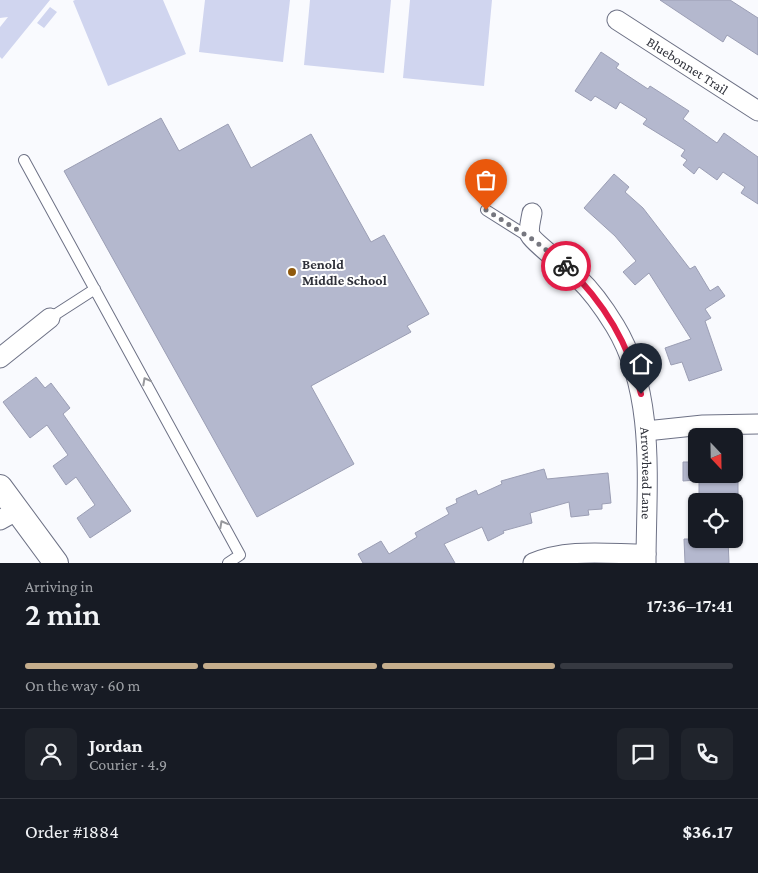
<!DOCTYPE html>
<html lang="en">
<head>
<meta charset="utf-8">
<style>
  :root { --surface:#171b24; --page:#20242c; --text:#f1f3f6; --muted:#9ea1a6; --line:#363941; --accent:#c5ae8d }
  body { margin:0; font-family:"Crimson Pro",serif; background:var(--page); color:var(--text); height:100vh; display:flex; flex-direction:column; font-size:19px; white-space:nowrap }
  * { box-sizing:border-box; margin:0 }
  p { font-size:16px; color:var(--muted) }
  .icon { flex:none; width:28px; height:28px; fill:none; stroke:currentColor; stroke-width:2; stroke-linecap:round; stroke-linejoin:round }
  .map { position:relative; height:563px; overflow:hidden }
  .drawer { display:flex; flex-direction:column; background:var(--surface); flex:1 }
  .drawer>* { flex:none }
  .needle { width:32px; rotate:158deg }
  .tools { position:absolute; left:688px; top:428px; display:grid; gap:10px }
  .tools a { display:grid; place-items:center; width:55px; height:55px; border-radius:8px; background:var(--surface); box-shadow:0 1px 4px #0004; font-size:25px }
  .pin { position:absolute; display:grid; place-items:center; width:42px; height:42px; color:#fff; margin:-51px -21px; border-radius:50% 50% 50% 0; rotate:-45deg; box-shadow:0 0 5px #0007 }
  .pin .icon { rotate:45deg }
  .courier { position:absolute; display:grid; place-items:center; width:50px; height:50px; margin:-25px; border:4px solid #e11d48; border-radius:50%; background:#fff; color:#222; box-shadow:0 1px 6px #0007 }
  .head em { font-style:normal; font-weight:600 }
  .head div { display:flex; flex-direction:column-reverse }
  .head { display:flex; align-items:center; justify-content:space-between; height:85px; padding:0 25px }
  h1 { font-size:32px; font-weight:600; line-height:38px }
  .bar { display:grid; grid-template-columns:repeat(4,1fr); gap:8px 5px; align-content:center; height:60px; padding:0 25px }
  .bar i { height:6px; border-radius:4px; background:var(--line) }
  .bar .selected { background:var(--accent) }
  .bar p { grid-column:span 4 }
  .line { display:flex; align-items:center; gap:12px; padding:0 25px; border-top:1px solid var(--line) }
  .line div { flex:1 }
  .round { display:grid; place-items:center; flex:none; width:52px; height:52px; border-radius:8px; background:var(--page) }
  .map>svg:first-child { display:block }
  .green { fill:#d0d5ef }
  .building { fill:#b4b8ce; stroke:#9b9eb4 }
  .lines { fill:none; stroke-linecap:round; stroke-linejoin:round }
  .service-casing { stroke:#6d7185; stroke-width:12 }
  .minor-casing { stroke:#6d7185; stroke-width:21 }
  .tertiary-casing { stroke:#6d7185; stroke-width:26 }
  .service { stroke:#fff; stroke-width:10 }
  .minor { stroke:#fff; stroke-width:19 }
  .tertiary { stroke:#fff; stroke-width:24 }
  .oneway { stroke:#97989c }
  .done { stroke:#76777f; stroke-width:5; stroke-dasharray:0 9 }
  .route { stroke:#e11d48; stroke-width:6 }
  .poi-dot { fill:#8f590d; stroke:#fff; stroke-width:2 }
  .labels { text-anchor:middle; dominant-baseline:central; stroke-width:4; stroke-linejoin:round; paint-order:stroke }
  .street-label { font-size:14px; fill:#2f313a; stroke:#fff }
  .poi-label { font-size:14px; font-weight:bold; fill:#2f313a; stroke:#fff; text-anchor:start }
</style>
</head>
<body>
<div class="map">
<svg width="758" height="563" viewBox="0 0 758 563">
  <rect width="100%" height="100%" fill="#f9fafe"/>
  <path class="green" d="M0,0H50L2,59L0,57V27L8,17L0,18Z
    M75,0H163L186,54L108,86L73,1Z
    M205,0H290L283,62L199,52Z
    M310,0H391L384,73L304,65Z
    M410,0H492L484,86L403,78Z
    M50,7L57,12L44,28L37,23Z"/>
  <path class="building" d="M660,0H730L758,18V55L727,35L723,42Z
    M601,52L619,64L616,68L648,89L650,86L689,111L683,119L717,143L724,133L758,157V204L741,193L745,187L723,172L717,180L699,167L694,174L683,165L687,160L681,156L685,150L643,124L647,119L620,102L616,109L595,96L591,101L575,91Z
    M161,118L179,151L228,124L251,168L311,134L371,242L384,235L429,314L407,326L411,332L311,386L354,464L257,517L64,171Z
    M614,174L629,187L625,192L643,208L690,269L695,266L710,291L718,286L725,296L705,309L711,318L705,321L722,370L689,381L682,362L671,365L665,348L691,339L649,273L635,285L623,272L636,261L615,236L584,208Z
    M36,377L45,388L51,383L70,408L63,414L131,511L90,538L77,518L95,505L76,477L66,485L53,466L68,455L47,425L30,438L3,402Z
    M683,462H696V480L683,481Z
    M544,469L547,479L608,473L611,503L602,504V509L588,510L589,515L571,517L569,502L530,513L532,523L503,531L504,533L488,541L482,527L444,544L455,563H363L358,554L381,541L389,554L417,537L415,533L449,514L446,508L457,503L456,499L476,490L478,495L502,484L501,481Z
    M699,474H738V501H699Z
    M684,539H728L729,563H685Z"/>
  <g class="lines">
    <defs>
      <path id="service" d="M24,160L240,555L228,563
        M486,210L532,239
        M50,318L95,289"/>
      <g id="minor">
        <path id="s1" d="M617,20L758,111"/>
        <path id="s2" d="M532,213C531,220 528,228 530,235C534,243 569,269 578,278C593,292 604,308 615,326C657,395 646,486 646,563"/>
        <path d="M0,358L50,318"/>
        <path d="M646,431L703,425L758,424"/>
        <path d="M0,520L18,510"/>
        <path d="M533,563C568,548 608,554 646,554"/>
      </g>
      <path id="tertiary" d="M0,487L56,563"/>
    </defs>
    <use href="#service" class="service-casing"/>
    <use href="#minor" class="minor-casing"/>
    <use href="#tertiary" class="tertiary-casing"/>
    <use href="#service" class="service"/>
    <use href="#minor" class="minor"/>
    <use href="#tertiary" class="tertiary"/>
  </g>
  <defs><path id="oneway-chevron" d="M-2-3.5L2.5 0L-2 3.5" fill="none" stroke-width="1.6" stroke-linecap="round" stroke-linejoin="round" transform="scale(1.25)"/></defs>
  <g class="oneway">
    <use href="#oneway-chevron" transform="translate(146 381) rotate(-118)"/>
    <use href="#oneway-chevron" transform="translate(223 524) rotate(-118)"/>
  </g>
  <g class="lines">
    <path class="done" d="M486,210L535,241L566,266"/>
    <path class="route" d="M566,266C604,302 629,344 641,394"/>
  </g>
  <circle class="poi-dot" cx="292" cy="272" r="5"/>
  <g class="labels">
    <g class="street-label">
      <text stroke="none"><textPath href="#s1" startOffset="84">Bluebonnet Trail</textPath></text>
      <text stroke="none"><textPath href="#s2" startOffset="300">Arrowhead Lane</textPath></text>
    </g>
    <g class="poi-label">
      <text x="302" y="264">Benold<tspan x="302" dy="16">Middle School</tspan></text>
    </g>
  </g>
</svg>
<div class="tools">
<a><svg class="needle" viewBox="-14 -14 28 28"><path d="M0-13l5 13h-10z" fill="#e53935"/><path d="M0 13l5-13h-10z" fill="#9ea1a6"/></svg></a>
<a><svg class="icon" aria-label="locate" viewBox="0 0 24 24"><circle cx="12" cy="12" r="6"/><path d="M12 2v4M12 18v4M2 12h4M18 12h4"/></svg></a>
</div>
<div class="pin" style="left:486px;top:210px;background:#ea580c"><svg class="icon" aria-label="bag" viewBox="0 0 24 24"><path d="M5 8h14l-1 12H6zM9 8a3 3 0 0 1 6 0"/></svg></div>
<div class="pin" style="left:641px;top:394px;background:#1f2937"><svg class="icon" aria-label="home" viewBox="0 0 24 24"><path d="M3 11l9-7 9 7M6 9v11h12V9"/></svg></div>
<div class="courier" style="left:566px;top:266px"><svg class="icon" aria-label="bike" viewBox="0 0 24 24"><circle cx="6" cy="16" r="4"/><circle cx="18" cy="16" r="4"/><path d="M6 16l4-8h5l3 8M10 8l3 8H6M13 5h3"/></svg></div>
</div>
<section class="drawer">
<div class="head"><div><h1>2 min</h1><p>Arriving in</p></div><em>17:36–17:41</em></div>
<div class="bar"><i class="selected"></i><i class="selected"></i><i class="selected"></i><i></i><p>On the way · 60 m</p></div>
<div class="line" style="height:90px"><a class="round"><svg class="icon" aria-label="person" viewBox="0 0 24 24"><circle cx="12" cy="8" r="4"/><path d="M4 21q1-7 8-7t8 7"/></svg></a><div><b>Jordan</b><p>Courier · 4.9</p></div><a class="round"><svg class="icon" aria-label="chat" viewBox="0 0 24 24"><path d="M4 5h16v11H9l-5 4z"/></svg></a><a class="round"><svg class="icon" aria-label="phone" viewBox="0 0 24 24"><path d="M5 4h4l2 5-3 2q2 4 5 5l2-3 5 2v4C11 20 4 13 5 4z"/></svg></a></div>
<div class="line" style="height:65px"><div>Order #1884</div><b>$36.17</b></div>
</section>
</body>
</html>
